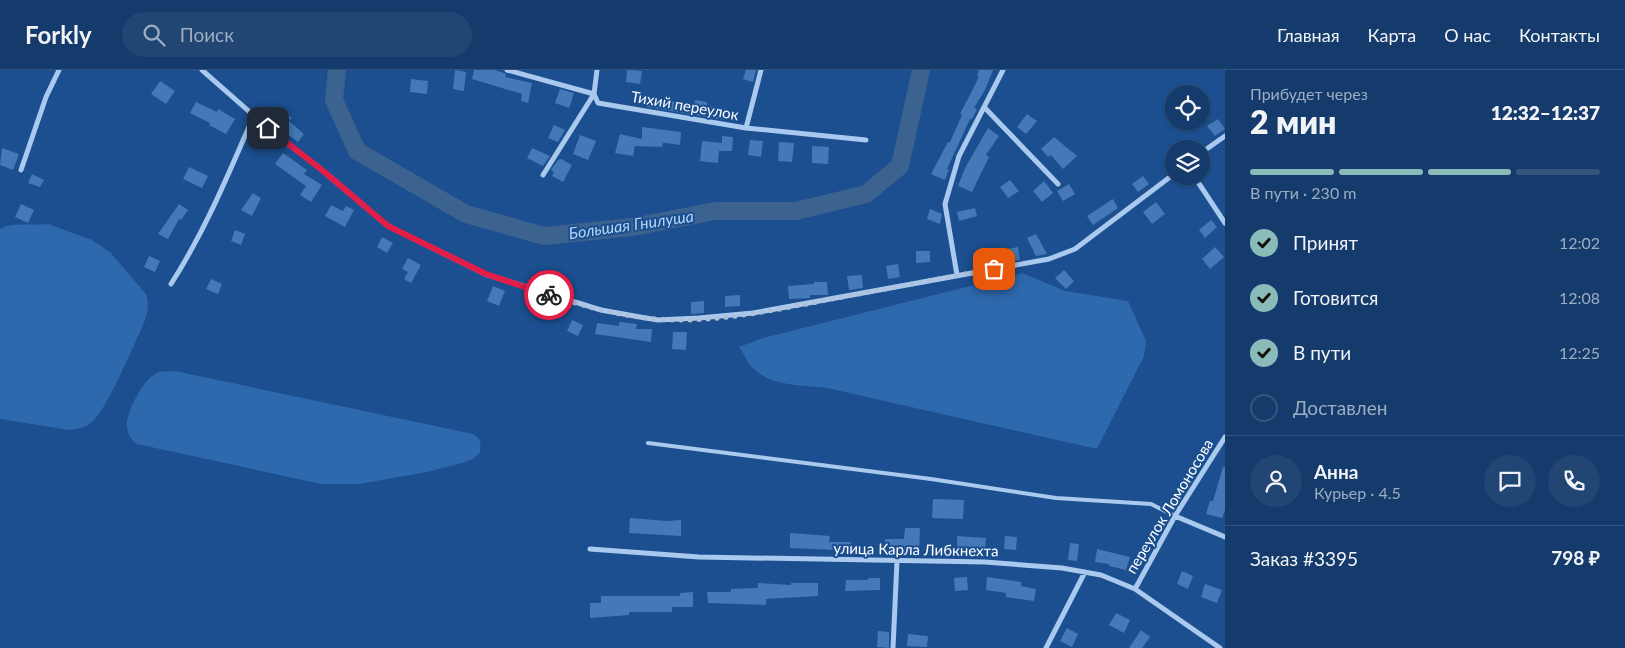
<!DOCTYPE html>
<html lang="ru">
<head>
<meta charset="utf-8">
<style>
  :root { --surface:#143b6b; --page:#214673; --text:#f1f3f6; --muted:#9dadc1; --line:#33557e; --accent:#8bbbb9 }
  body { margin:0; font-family:Lato,sans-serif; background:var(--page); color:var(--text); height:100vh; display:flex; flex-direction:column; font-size:19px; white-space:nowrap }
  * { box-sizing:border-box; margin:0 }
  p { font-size:16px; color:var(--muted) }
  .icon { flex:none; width:28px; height:28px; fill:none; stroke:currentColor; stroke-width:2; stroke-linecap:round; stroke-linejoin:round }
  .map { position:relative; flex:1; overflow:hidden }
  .panel { display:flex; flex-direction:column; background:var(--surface); width:400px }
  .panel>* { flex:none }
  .buttons { position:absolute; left:1165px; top:15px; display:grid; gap:10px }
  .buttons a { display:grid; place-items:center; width:45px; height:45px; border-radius:50%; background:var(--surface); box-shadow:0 1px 4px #0004,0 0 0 1px var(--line); font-size:25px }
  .pin { position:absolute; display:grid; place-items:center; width:42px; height:42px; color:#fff; margin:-21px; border-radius:10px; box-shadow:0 2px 8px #0006 }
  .courier { position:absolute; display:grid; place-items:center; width:50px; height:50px; margin:-25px; border:4px solid #e11d48; border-radius:50%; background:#fff; color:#222; box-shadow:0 1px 6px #0007 }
  .headline em { font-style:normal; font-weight:800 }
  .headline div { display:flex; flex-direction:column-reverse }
  .headline { display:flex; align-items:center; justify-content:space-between; height:85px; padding:0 25px }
  h1 { font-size:32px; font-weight:800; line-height:38px }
  .bar { display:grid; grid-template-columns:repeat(4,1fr); gap:8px 5px; align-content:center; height:60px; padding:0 25px }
  .bar i { height:6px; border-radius:4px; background:var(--line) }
  .bar .on { background:var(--accent) }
  .bar p { grid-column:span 4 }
  .line { display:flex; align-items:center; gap:12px; padding:0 25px; border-top:1px solid var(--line) }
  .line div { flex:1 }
  .round { display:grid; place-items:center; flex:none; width:52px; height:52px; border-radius:26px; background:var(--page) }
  ol { padding:0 25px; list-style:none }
  li { display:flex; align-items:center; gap:15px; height:55px }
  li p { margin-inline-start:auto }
  li .icon { padding:5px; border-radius:50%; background:var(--accent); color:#111; stroke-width:4 }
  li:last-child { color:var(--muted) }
  li i { width:28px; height:28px; border:2px solid var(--line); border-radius:50% }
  header { display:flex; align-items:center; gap:30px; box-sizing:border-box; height:70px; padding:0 25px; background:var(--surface); border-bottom:1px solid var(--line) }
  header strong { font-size:24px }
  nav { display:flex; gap:28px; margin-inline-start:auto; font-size:18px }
  .search { width:350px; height:45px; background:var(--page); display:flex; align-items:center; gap:12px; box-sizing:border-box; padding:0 18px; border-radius:28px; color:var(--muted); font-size:19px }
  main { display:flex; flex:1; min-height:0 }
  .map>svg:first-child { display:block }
  .green { fill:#2e69ad }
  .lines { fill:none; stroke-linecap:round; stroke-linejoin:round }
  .river { stroke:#3c6290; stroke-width:18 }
  .building { fill:#4478b7 }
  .lane { stroke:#a9c9ee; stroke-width:4 }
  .street { stroke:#a9c9ee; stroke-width:5 }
  .done { stroke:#afc1d8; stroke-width:5; stroke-dasharray:0 9 }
  .route { stroke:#e11d48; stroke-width:6 }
  .labels { text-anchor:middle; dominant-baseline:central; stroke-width:4; stroke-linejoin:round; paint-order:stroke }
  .street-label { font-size:15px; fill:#fff; stroke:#1b4f8f }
  .water-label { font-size:16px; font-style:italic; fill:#b5d3f5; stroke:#1b4f8f }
</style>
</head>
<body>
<header>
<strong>Forkly</strong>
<div class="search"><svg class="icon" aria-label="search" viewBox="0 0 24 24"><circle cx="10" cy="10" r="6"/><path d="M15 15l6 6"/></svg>Поиск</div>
<nav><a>Главная</a><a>Карта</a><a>О нас</a><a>Контакты</a></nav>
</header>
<main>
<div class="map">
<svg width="1225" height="578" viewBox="0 0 1225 578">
  <rect width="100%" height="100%" fill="#1b4f8f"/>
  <path class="green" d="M48,154L92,170L110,182L146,224C149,235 148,242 144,253C134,274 107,340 92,352C85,358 78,359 70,360L0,349V159C11,152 33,156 48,154Z
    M1022,203L1065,221L1128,231L1146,271L1144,286L1097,379L827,318C804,315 773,317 755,300C748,295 744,284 739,277L763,268Z
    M175,301L473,364C481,369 481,373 480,383L473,389L462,393L427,402L359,414H321L137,374C132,370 128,365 127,358C125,343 144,307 159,302C163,301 170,302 175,301Z"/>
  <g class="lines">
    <path class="river" d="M337,0L334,30L357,81L466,144L544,166L633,157L715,141H796L866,124L900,96L921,0"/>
  </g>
  <path class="building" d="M455,0L466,2L464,21L453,19Z
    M474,0H494L504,3L506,4L505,7L532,13L528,33L521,31L522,24L472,9Z
    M627,0L642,1L640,14L626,12Z
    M746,0H756L753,12L743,9Z
    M979,0H993L985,20L974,38L977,39L972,49H970L947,99L949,100L945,110L931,104L948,72H950L962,45L960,44L979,7L977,6Z
    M411,9L428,11L427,24L410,22Z
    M160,11L175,21L166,34L151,24Z
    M560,19L574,23L569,38L555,33Z
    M648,29L671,33V31L694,35L695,30L707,32V36L727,39L725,50L647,37Z
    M196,32L217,42L218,39L235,49L226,64L209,55L210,53L190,43Z
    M280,40L292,48L289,51L304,64L298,72L271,52Z
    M1027,44L1037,51L1026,64L1017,57Z
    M1218,49L1225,59L1215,66L1207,56Z
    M554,55L565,60L558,72L548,68Z
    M642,57L681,62L680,75L659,72L663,73L662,77L635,76L633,86L615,83L620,64L642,69Z
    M988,58L999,66L986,85L989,87L972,122L958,116L965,98Z
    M580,65L596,71L588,90L573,84Z
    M722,66L733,67L732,81H719L718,93L700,91L702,71L722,73Z
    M1054,67L1077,86L1063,99L1051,85L1048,87L1041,79Z
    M750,70L763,71L761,87L748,85Z
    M779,72L794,73L792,92L778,91Z
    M812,76L829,77L828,94L812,93Z
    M2,78L19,84L13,100L0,95Z
    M532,78L550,86L543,96L527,88Z
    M283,83L307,100L304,104L322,115L311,132L300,125L306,116L275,94Z
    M561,89L572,95L563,112L552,106L554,102L551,100L558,90Z
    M189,97L208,106L202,118L183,109Z
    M32,104L44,110L40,117L28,113Z
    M1143,106L1149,114L1138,122L1132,114Z
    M1010,110L1019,121L1008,128L1000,117Z
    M1044,111L1053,123L1042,132L1033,121Z
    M1069,114L1075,124L1063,131L1057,121Z
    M253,123L261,128L252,146L241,140Z
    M1113,129L1118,138L1093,155L1087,146Z
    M1156,132L1165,144L1152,154L1143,142Z
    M21,134L34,140L28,153L15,147Z
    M179,134L188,140L181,150L179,149L168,169L158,164Z
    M331,135L343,141L346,136L354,140L345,157L325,146Z
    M975,138L977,146L959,151L957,142Z
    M930,139L942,144L940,154L927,149Z
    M1211,150L1217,157L1205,168L1199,160Z
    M235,160L245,164L241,175L231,171Z
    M1036,164L1047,184L1036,186L1027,168Z
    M382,167L393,173L387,183L377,177Z
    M1018,177L1020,190L993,195H974L973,183H1008L1007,179Z
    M1215,177L1224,187L1210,199L1202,189Z
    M916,181H930V192L916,193Z
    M149,186L160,191L155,202L144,197Z
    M408,188L421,195L411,213L404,209L408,202L402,199Z
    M898,194L900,207L888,209L886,196Z
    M1064,200L1074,211L1066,219L1055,208Z
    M862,205L863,218L849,220L847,206Z
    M211,209L222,214L218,224L206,219Z
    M814,212H827L828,225H810V228L789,229L788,216L814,214Z
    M493,216L505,221L499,236L487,231Z
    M740,225V236L725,237V226Z
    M539,231L554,236L550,249L535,245Z
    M704,231V243L691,244V232Z
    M572,250L583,255L578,266L567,261Z
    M619,252L637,254L636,259H652L651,272L595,264L597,253L619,256Z
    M673,262H687L686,280L672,279Z
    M1223,397H1225V440L1222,448L1206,444L1210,431H1213Z
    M933,429L964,430L963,449L932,448Z
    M630,448L667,451L681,450V466L629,463Z
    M905,458H920L919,482L885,480V469H904Z
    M790,463L830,466L829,472H851V483H835V480L790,478Z
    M957,466L986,468L985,481L971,479V482L957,483Z
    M1005,466L1017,467L1016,480L1004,479Z
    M1070,473L1079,474L1077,491L1068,490Z
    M1097,479L1130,487L1126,500L1109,496V494L1095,492Z
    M1182,501L1193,506L1188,519L1177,514Z
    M967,507L968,520L955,521L954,508Z
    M987,507L1021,512V516L1036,519L1034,531L1006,527V523L986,520Z
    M868,508H880V520L845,521L846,510H868Z
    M758,513L791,515V513H818V526L766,529V535L708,533L707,522H731V519L758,518Z
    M1205,514L1222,520L1217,533L1201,527Z
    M693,522V537H672V542H629V545L590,548V533H601V526H680V523Z
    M1116,543L1130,550L1124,563L1109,555Z
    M1067,558L1078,564L1072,577L1060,571Z
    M1141,560L1150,567L1142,578H1129Z
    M878,561L889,562V578L877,577Z
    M908,564L928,566L927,577L907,576Z"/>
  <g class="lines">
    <path class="lane" d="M648,373L931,409L1056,428L1151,434L1175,446"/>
    <path class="street" d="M202,0L268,58L322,100L388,156L485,204L601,240L640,247L658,250L699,248L753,243L1049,189L1075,179L1174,104
      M507,0L594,24L598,33L746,58L866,70
      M985,38L1058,114
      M746,58L761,0
      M1201,83L1225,66
      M21,100L46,27L59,0
      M543,105L594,24L597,0
      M1194,106L1225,153
      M957,205L945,134L959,86L1003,0
      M171,214C205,161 229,103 254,45
      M1175,446L1225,467
      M590,479L699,487L985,492L1062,498L1101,505L1135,519L1220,578
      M1135,519L1175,446L1225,367
      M893,578L897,491
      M1046,578L1085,502"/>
  </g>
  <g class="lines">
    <path class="done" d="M549,225C583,236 620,246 656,249C708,254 771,241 822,231C879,220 937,209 994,199"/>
    <path class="route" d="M268,58L322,100L388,156L486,204L549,225"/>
  </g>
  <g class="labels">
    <g class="street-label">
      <text transform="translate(685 35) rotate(10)">Тихий переулок</text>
      <text transform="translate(1169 436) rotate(-59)">переулок Ломоносова</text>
      <text transform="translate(916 479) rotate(1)">улица Карла Либкнехта</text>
    </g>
    <g class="water-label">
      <text transform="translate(631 154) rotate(-8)">Большая Гнилуша</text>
    </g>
  </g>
</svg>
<div class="buttons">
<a><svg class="icon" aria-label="locate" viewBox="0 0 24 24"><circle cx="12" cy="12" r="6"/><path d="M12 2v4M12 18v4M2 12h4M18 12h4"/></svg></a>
<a><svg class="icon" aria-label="layers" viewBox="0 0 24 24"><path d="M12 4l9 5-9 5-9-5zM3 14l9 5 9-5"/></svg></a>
</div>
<div class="pin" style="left:994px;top:199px;background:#ea580c"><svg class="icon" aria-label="bag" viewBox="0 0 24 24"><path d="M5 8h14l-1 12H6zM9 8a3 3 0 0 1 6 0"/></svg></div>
<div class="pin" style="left:268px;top:58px;background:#1f2937"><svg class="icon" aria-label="home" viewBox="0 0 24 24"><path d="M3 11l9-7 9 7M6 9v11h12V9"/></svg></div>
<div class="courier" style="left:549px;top:225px"><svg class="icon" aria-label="bike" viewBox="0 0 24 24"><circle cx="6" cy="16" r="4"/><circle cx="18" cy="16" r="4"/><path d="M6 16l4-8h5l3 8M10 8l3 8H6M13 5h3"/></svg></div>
</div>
<section class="panel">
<div class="headline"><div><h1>2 мин</h1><p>Прибудет через</p></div><em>12:32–12:37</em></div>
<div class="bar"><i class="on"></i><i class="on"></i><i class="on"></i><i></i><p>В пути · 230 m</p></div>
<ol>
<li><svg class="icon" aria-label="check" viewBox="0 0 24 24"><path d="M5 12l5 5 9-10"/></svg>Принят<p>12:02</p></li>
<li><svg class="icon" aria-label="check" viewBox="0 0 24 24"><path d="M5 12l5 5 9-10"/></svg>Готовится<p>12:08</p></li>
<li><svg class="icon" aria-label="check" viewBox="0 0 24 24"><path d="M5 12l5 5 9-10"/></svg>В пути<p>12:25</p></li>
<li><i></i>Доставлен</li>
</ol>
<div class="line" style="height:90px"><a class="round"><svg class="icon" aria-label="person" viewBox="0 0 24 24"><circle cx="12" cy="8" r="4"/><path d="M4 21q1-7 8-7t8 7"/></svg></a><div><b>Анна</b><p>Курьер · 4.5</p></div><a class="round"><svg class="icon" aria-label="chat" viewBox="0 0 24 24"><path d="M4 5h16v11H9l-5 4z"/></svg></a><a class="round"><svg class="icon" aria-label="phone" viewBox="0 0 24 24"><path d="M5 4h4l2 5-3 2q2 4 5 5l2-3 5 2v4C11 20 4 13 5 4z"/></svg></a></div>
<div class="line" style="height:65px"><div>Заказ #3395</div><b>798 ₽</b></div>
</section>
</main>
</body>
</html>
